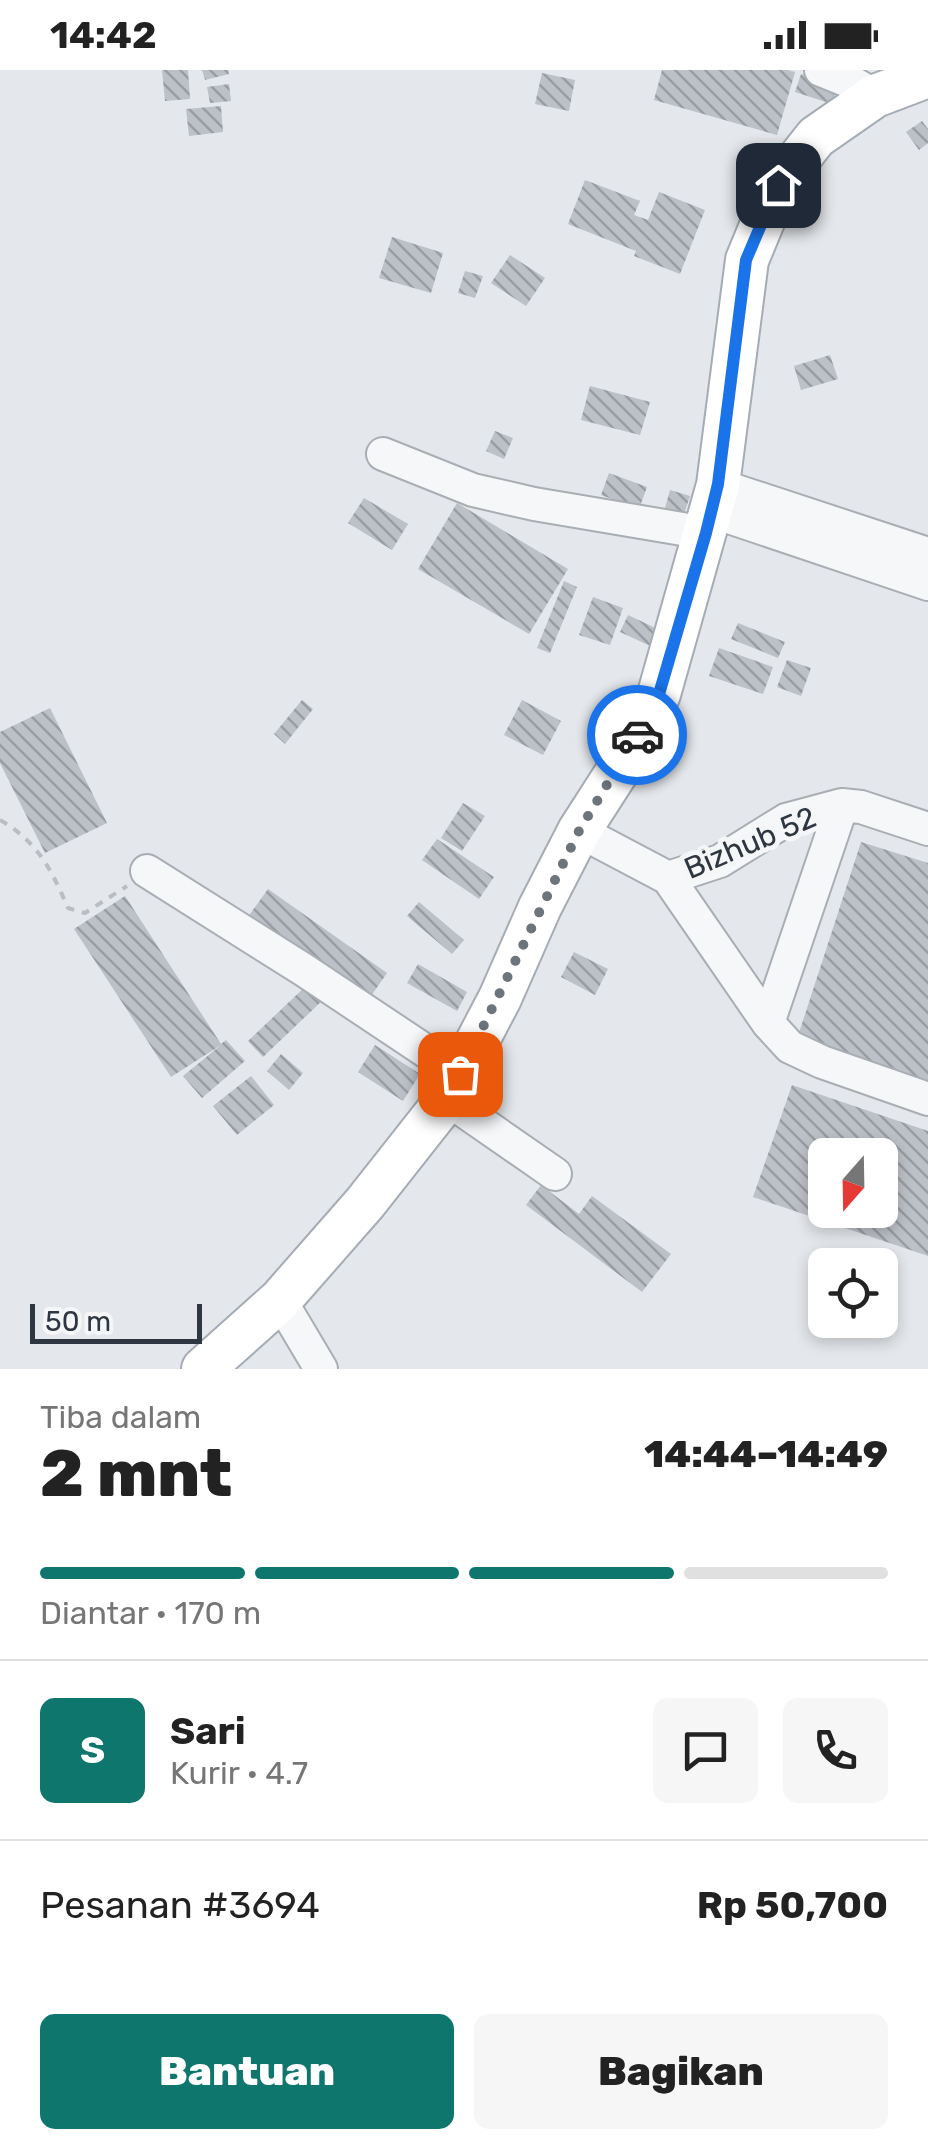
<!DOCTYPE html>
<html lang="id">
<head>
<meta charset="utf-8">
<style>
  :root { --surface:#fff; --page:#f6f6f6; --text:#222; --muted:#767676; --line:#e0e0e0; --accent:#0f766e }
  body { margin:0; font-family:Rubik,sans-serif; background:var(--page); color:var(--text); height:100vh; display:flex; flex-direction:column; font-size:38px; white-space:nowrap }
  * { box-sizing:border-box; margin:0 }
  p { font-size:32px; color:var(--muted) }
  .icon { flex:none; width:55px; height:55px; fill:none; stroke:currentColor; stroke-width:2; stroke-linecap:round; stroke-linejoin:round }
  .map { position:relative; height:1299px; overflow:hidden }
  .panel { display:flex; flex-direction:column; background:var(--surface); flex:1 }
  .panel>* { flex:none }
  .needle { width:65px; rotate:200deg }
  .fabs { position:absolute; left:808px; top:1068px; display:grid; gap:20px }
  .fabs a { display:grid; place-items:center; width:90px; height:90px; border-radius:15px; background:var(--surface); box-shadow:0 5px 15px #0003; font-size:50px }
  .scale { position:absolute; left:30px; bottom:25px; width:172px; box-sizing:border-box; padding-left:10px; border:5px solid #2d3641; border-top:0; font-size:28px; line-height:35px; white-space:nowrap; color:#2d3641; -webkit-text-stroke:8px #f4f6f8; paint-order:stroke }
  .pin { position:absolute; display:grid; place-items:center; width:85px; height:85px; color:#fff; margin:-42px; border-radius:20px; box-shadow:0 5px 15px #0006 }
  .courier { position:absolute; display:grid; place-items:center; width:100px; height:100px; margin:-50px; border:8px solid #1a73e8; border-radius:50%; background:#fff; color:#222; box-shadow:0 2px 12px #0007 }
  .overview em { font-style:normal; font-weight:800 }
  .overview div { display:flex; flex-direction:column-reverse }
  .overview { display:flex; align-items:center; justify-content:space-between; height:170px; padding:0 40px }
  h1 { font-size:65px; font-weight:800; line-height:75px }
  .bar { display:grid; grid-template-columns:repeat(4,1fr); gap:15px 10px; align-content:center; height:120px; padding:0 40px }
  .bar i { height:12px; border-radius:8px; background:var(--line) }
  .bar .on { background:var(--accent) }
  .bar p { grid-column:span 4 }
  .line { display:flex; align-items:center; gap:25px; padding:0 40px; border-top:2px solid var(--line) }
  .line div { flex:1 }
  .round { display:grid; place-items:center; flex:none; width:105px; height:105px; border-radius:15px; background:var(--page) }
  .action { display:flex; gap:20px; margin-top:auto; padding:20px 40px }
  .action a { flex:1; height:115px; border-radius:15px; background:var(--accent); color:#fff; font-size:40px; font-weight:800; line-height:115px; text-align:center }
  .action a+a { background:var(--page); color:var(--text) }
  .status { display:flex; justify-content:space-between; align-items:center; height:70px; padding:0 50px; background:var(--surface); direction:ltr }
  .status svg { height:28px; fill:currentColor }
  .map>svg:first-child { display:block }
  .building { fill:url(#building-back-hatch); fill-rule:evenodd }
  .lines { fill:none; stroke-linecap:round; stroke-linejoin:round }
  .minor-casing { stroke:#a9aeb5; stroke-width:36 }
  .major-casing { stroke:#a4acb5; stroke-width:46 }
  .path { stroke:#babdc2; stroke-width:4; stroke-dasharray:8 8; stroke-linecap:butt }
  .minor { stroke:#f6f7f9; stroke-width:32 }
  .major { stroke:#fff; stroke-width:42 }
  .done { stroke:#6d747c; stroke-width:10; stroke-dasharray:0 18 }
  .route { stroke:#1a73e8; stroke-width:12 }
  .labels { text-anchor:middle; dominant-baseline:central; stroke-width:10; stroke-linejoin:round; paint-order:stroke }
  .street-label { font-size:30px; fill:#2d3641; stroke:#f4f6f8 }
</style>
</head>
<body>
<div class="status"><b>14:42</b><svg viewBox="0 0 49 12"><path d="M0 12V9h3v3zM5 12V6h3v6zM10 12V3h3v9zM15 12V0h3v12zM26 1h20v11H26zM47 4h2v5h-2z"/></svg></div>
<div class="map">
<svg width="928" height="1299" viewBox="0 0 928 1299">
  <defs>
    <pattern id="building-back-hatch" width="6" height="6" patternUnits="userSpaceOnUse" patternTransform="scale(2.5)"><rect width="6" height="6" fill="#bcc0c7"/><path d="M-1 5l2 2M0 0l6 6M5-1l2 2" fill="none" stroke="#999da3"/></pattern>
  </defs>
  <rect width="100%" height="100%" fill="#e4e7eb"/>
  <path class="building" d="M162,0H188L190,29L165,31Z
    M202,0H228L229,4L205,10Z
    M662,0H788L795,2L777,65L654,30Z
    M542,3L575,10L569,41L535,34Z
    M801,4L837,14L832,34L795,22Z
    M229,14L231,31L210,33L207,17Z
    M221,36L223,62L189,66L186,39Z
    M922,51L928,59V73L919,80L906,62Z
    M585,110L640,131L634,145L648,150L659,122L705,140L680,204L634,186L636,181L568,154Z
    M392,167L443,183L431,223L379,208Z
    M510,185L545,208L526,236L491,213Z
    M465,201L483,206L475,228L458,223Z
    M830,285L838,309L801,320L794,296Z
    M590,316L650,332L640,365L581,350Z
    M495,361L513,368L504,389L486,381Z
    M609,403L647,417L639,439L601,425Z
    M670,420L690,426L684,444L665,438Z
    M364,428L408,454L392,480L348,453Z
    M457,433L568,499L529,564L418,499Z
    M564,511L577,517L550,583L537,578Z
    M593,527L623,538L610,575L579,565Z
    M628,545L666,563L659,580L620,562Z
    M738,553L785,572L778,588L731,569Z
    M719,578L773,597L763,624L709,606Z
    M787,590L811,598L801,626L777,617Z
    M302,630L313,639L285,674L274,664Z
    M522,630L561,651L543,685L504,665Z
    M50,638L107,753L45,783L0,693V662Z
    M463,733L485,746L462,781L441,768Z
    M437,769L494,807L479,829L422,790Z
    M861,772L928,793V1011L797,969Z
    M268,819L387,903L364,936L245,851Z
    M125,826L221,974L226,970L245,991L202,1028L183,1006L221,975L171,1007L74,859Z
    M419,832L464,870L452,884L407,846Z
    M574,882L608,899L595,925L561,907Z
    M418,894L467,922L457,941L407,913Z
    M308,914L323,930L263,987L248,971Z
    M375,975L420,1004L403,1031L358,1002Z
    M281,984L303,1003L289,1020L267,1001Z
    M251,1006L274,1035L237,1065L213,1036Z
    M792,1015L928,1061V1186L753,1127ZM825,1085H880V1140H825Z
    M541,1115L579,1144L592,1126L671,1184L642,1222L526,1135Z"/>
  <g class="lines">
    <defs>
      <path id="minor" d="M821,0L853,13L875,26
        M383,384L473,420L534,434L706,463
        M718,415L928,484
        M711,441L928,514
        M579,761L668,808L720,791L786,750L842,735L861,737L928,759
        M147,801L304,900L460,1004
        M668,808L768,953L790,977L822,992L928,1029
        M768,953L842,735
        M447,1029L555,1104
        M280,1230L321,1299"/>
      <path id="major" d="M203,1299L280,1230L365,1133L447,1029L500,928L540,837L579,761L624,691L659,624L718,415L747,190L778,115L816,67L875,26L928,6"/>
    </defs>
    <use href="#minor" class="minor-casing"/>
    <use href="#major" class="major-casing"/>
    <path class="path" d="M0,750C38,772 51,799 68,838L85,843L127,816"/>
    <use href="#minor" class="minor"/>
    <use href="#major" class="major"/>
  </g>
  <g class="lines">
    <path class="done" d="M460,1004L579,761L637,665"/>
    <path class="route" d="M637,665L659,624L706,463L718,414L746,190L778,115"/>
  </g>
  <g class="labels">
    <g class="street-label">
      <text transform="translate(750 773) rotate(-23)">Bizhub 52</text>
    </g>
  </g>
</svg>
<div class="fabs">
<a><svg class="needle" viewBox="-14 -14 28 28"><path d="M0-13l5 13h-10z" fill="#e53935"/><path d="M0 13l5-13h-10z" fill="#767676"/></svg></a>
<a><svg class="icon" aria-label="locate" viewBox="0 0 24 24"><circle cx="12" cy="12" r="6"/><path d="M12 2v4M12 18v4M2 12h4M18 12h4"/></svg></a>
</div>
<div class="scale">50 m</div>
<div class="pin" style="left:460px;top:1004px;background:#ea580c"><svg class="icon" aria-label="bag" viewBox="0 0 24 24"><path d="M5 8h14l-1 12H6zM9 8a3 3 0 0 1 6 0"/></svg></div>
<div class="pin" style="left:778px;top:115px;background:#1f2937"><svg class="icon" aria-label="home" viewBox="0 0 24 24"><path d="M3 11l9-7 9 7M6 9v11h12V9"/></svg></div>
<div class="courier" style="left:637px;top:665px"><svg class="icon" aria-label="car" viewBox="0 0 24 24"><path d="M5 17H2v-5l4-1 3-4h7l3 4 3 1v5h-3M9 17h6M6 11h13"/><circle cx="7" cy="17" r="2"/><circle cx="17" cy="17" r="2"/></svg></div>
</div>
<section class="panel">
<div class="overview"><div><h1>2 mnt</h1><p>Tiba dalam</p></div><em>14:44–14:49</em></div>
<div class="bar"><i class="on"></i><i class="on"></i><i class="on"></i><i></i><p>Diantar · 170 m</p></div>
<div class="line" style="height:180px"><b class="round" style="background:var(--accent);color:#fff">S</b><div><b>Sari</b><p>Kurir · 4.7</p></div><a class="round"><svg class="icon" aria-label="chat" viewBox="0 0 24 24"><path d="M4 5h16v11H9l-5 4z"/></svg></a><a class="round"><svg class="icon" aria-label="phone" viewBox="0 0 24 24"><path d="M5 4h4l2 5-3 2q2 4 5 5l2-3 5 2v4C11 20 4 13 5 4z"/></svg></a></div>
<div class="line" style="height:130px"><div>Pesanan #3694</div><b>Rp 50,700</b></div>
<div class="action"><a>Bantuan</a><a>Bagikan</a></div>
</section>
</body>
</html>
